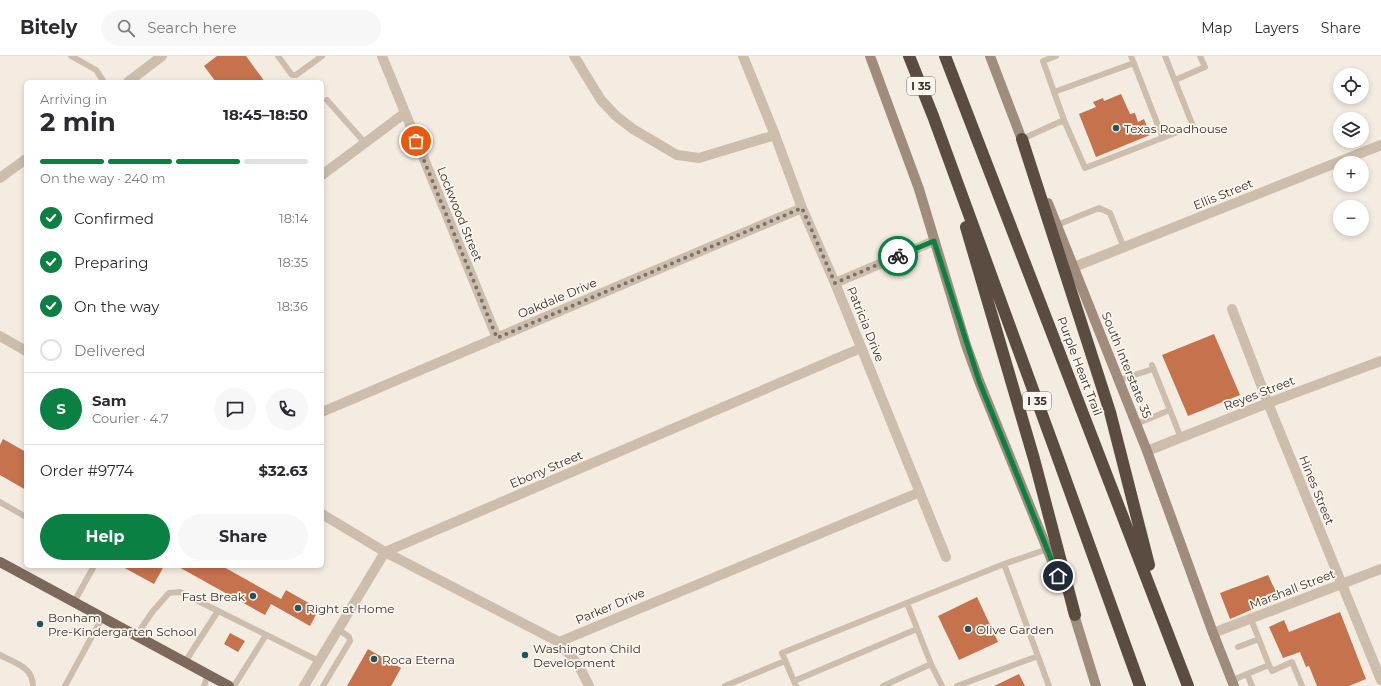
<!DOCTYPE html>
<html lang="en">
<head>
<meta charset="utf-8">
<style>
  :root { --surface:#fff; --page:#f7f7f7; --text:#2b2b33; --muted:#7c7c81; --line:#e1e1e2; --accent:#0b8043 }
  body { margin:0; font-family:Montserrat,sans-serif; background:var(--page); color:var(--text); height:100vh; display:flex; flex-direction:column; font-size:15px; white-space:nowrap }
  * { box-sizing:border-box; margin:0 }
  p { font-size:13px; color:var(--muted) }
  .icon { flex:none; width:22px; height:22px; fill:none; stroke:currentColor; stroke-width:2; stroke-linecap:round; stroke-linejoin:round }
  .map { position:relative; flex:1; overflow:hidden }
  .details { position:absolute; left:24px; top:24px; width:300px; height:488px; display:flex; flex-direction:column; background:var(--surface); border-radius:6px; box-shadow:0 2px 6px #0003 }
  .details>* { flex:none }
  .buttons { position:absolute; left:1333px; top:12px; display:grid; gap:8px }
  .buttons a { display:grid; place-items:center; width:36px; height:36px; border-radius:50%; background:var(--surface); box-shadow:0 2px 6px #0003; font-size:20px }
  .pin { position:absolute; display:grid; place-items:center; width:34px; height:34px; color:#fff; margin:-17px; border:2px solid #fff; border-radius:50%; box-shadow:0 1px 4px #0007 }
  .courier { position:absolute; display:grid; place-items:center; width:40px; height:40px; margin:-20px; border:3px solid #0b8043; border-radius:50%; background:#fff; color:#222; box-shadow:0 1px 5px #0007 }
  .headline em { font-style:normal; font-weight:700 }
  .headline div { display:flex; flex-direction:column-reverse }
  .headline { display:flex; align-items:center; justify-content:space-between; height:68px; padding:0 16px }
  h1 { font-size:26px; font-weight:700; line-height:30px }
  .bar { display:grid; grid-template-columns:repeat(4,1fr); gap:6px 4px; align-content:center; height:48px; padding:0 16px }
  .bar i { height:5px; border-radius:3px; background:var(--line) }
  .bar .selected { background:var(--accent) }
  .bar p { grid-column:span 4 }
  .line { display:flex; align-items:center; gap:10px; padding:0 16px; border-top:1px solid var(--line) }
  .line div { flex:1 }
  .round { display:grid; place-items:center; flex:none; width:42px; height:42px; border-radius:21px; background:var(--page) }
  ol { padding:0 16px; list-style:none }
  li { display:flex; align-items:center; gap:12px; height:44px }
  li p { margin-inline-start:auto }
  li .icon { padding:4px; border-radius:50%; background:var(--accent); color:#fff; stroke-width:4 }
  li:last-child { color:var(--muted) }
  li i { width:22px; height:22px; border:2px solid var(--line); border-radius:50% }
  .button { display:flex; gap:8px; margin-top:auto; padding:8px 16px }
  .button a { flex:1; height:46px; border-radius:24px; background:var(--accent); color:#fff; font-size:16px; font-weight:700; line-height:46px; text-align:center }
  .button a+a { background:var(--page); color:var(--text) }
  header { display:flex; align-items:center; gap:24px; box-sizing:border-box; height:56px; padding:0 20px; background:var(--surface); border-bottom:1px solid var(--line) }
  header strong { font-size:19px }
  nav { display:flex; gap:22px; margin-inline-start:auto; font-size:14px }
  .search { width:280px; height:36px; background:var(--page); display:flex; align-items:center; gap:10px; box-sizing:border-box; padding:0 14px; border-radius:22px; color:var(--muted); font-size:15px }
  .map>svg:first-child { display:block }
  .building { fill:#c6724d }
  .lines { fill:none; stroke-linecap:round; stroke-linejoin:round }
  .service { stroke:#ccbdac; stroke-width:6 }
  .minor { stroke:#ccbdac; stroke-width:10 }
  .tertiary { stroke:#ccbdac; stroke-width:10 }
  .secondary { stroke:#a08c7d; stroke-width:10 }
  .primary { stroke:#7c695c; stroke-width:10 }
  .motorway { stroke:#5b4c42; stroke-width:12 }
  .done { stroke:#7c726b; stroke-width:4; stroke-dasharray:0 7.2 }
  .route { stroke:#0b8043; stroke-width:5 }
  .poi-dot { fill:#20555d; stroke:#fbf6ee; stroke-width:1.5 }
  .labels { text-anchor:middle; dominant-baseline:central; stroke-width:3.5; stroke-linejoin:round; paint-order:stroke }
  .shield { fill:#fbf6ee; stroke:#756c66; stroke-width:1 }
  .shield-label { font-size:11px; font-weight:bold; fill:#3b312b }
  .poi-label { font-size:12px; fill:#3b312b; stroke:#fbf6ee; text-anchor:start }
  .street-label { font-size:12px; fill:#3b312b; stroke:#fbf6ee }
</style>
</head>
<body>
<header>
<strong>Bitely</strong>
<div class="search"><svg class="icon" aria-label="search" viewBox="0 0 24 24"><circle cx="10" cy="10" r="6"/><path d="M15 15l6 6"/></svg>Search here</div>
<nav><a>Map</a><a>Layers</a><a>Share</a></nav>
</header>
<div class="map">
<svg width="1381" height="630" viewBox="0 0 1381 630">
  <rect width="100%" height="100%" fill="#f4ece1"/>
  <path class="building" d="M217,0H246L265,26H216L204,10Z
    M1121,38L1130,58L1135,57L1138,66L1144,63L1150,79L1096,101L1079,58L1096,51L1093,46L1103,42L1104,45Z
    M1214,278L1240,339L1188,360L1162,299Z
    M3,383L26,396V434L0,419V389Z
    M121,510H164L154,528Z
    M177,510H222L281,543L286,534L319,553L310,570L271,548L265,559Z
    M1268,519L1279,542L1230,563L1220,537Z
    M977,541L998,586L959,604L938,560Z
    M1340,556L1366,623L1349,630H1317L1309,610L1306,611L1300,596L1283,602L1269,571L1284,564L1289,576Z
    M230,577L245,585L238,596L224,588Z
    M368,593L401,612L391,630H347Z
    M1019,618L1025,630H994Z"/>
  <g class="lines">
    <path class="service" d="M71,0L96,14L104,26
      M278,0L292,19H296L322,0
      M1056,0L1043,5L1064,64L1085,112L1193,70L1165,0
      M1131,0L1163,82
      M1175,24L1205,11L1200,0
      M1054,36L1134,7
      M327,44L365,87
      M1022,83L1064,64
      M1057,169L1099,152L1110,157L1124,192
      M1152,309L1181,382
      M1119,324L1153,313
      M1136,368L1170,354
      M0,446L26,461
      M1048,493L1004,508L1049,630
      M74,546L94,510
      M1251,563L1269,609L1247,618L1252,630
      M136,580L153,555L169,537L180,536L319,605
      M1238,591L1259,583
      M0,599C15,607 33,611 33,630
      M185,606L218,555
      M931,608L942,630
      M1269,609L1272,615L1292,606L1302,630
      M794,625L917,573
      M1231,625L1247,618
      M65,630L102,562
      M204,630L208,618
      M234,630L266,579
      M323,630L350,585L349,581L338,573
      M725,630L785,605
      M796,630L782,597L1004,508
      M883,630L931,608L907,547
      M957,630L1038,600"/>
    <path class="minor" d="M382,0L497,282
      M574,0L601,44L616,60L633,73L677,99L699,102L775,79
      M743,0L775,79L802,152L835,227L946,501
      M322,119L405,57
      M1074,211L1381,89
      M835,227L934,185
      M1232,253L1268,347L1381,624
      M0,280L26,295
      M322,356L802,152
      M1147,395L1268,347L1381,305
      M322,458L385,496L559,586L579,610L589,630
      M1213,577L1381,513
      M559,586L920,436
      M304,630L385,496L861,292"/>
    <path class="tertiary" d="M128,26L162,0
      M0,122L26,103"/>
    <path class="secondary" d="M870,0L919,133L966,289L979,325L1063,532
      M990,0L1024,89
      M1048,147L1147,395L1213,577L1234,630
      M1072,552L1096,630"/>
    <path class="primary" d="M0,506L229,630"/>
    <path class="motorway" d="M909,0L933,60L1055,394L1140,630
      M945,0L1188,630
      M1022,83L1110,356L1149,509
      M966,171L1034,403L1075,559"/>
  </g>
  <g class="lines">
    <path class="done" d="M416,85L497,282L802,152L835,227L898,200"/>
    <path class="route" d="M898,200L934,185L979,325L1058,520"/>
  </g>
  <g class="poi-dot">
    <circle cx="1116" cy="72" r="4"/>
    <circle cx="253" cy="540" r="4"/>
    <circle cx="298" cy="552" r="4"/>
    <circle cx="40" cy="568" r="4"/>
    <circle cx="968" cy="573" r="4"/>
    <circle cx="525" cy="599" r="4"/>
    <circle cx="374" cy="603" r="4"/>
  </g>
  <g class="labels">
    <g class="shield">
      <rect x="907" y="21" width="28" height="18" rx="3"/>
      <rect x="1023" y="336" width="28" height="18" rx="3"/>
    </g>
    <g class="shield-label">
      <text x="921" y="30">I 35</text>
      <text x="1037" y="345">I 35</text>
    </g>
    <g class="poi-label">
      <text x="1124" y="72">Texas Roadhouse</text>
      <text x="245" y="540" text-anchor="end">Fast Break</text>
      <text x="306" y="552">Right at Home</text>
      <text x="48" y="561">Bonham<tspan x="48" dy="14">Pre-Kindergarten School</tspan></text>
      <text x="976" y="573">Olive Garden</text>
      <text x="533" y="592">Washington Child<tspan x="533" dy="14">Development</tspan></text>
      <text x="382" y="603">Roca Eterna</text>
    </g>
    <g class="street-label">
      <text transform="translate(1223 138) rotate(-22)">Ellis Street</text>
      <text transform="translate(460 158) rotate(68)">Lockwood Street</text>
      <text transform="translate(557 242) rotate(-23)">Oakdale Drive</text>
      <text transform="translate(866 268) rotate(68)">Patricia Drive</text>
      <text transform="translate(1127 309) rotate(68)">South Interstate 35</text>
      <text transform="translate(1080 310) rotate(69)">Purple Heart Trail</text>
      <text transform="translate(1259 337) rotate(-21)">Reyes Street</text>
      <text transform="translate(546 413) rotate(-23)">Ebony Street</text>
      <text transform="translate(1317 434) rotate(68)">Hines Street</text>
      <text transform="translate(1292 533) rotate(-21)">Marshall Street</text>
      <text transform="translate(610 550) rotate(-23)">Parker Drive</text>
    </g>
  </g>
</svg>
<div class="buttons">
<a><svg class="icon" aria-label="locate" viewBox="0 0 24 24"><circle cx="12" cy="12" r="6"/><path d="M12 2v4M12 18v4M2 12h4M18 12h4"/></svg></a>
<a><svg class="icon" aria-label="layers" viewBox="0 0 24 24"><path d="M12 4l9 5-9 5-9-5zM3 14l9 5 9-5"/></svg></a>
<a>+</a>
<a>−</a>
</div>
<div class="pin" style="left:416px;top:85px;background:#ea580c"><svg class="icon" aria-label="bag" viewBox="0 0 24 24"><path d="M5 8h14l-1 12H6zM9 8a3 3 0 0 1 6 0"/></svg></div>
<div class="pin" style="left:1058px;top:520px;background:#1f2937"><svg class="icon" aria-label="home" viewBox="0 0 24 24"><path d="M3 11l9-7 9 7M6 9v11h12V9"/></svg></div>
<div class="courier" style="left:898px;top:200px"><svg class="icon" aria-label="bike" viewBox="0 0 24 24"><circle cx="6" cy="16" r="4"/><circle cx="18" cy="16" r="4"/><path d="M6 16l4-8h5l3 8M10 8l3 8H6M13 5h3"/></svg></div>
<section class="details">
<div class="headline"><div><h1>2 min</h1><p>Arriving in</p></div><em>18:45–18:50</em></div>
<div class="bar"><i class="selected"></i><i class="selected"></i><i class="selected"></i><i></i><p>On the way · 240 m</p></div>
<ol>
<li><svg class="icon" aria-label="check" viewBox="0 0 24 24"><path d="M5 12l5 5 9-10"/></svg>Confirmed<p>18:14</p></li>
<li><svg class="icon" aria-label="check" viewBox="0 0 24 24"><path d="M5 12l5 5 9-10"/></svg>Preparing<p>18:35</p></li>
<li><svg class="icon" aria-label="check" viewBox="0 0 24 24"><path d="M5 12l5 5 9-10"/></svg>On the way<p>18:36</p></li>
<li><i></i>Delivered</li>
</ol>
<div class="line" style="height:72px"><b class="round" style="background:var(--accent);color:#fff">S</b><div><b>Sam</b><p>Courier · 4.7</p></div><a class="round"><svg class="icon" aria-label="chat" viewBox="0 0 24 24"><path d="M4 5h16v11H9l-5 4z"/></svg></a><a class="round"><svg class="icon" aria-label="phone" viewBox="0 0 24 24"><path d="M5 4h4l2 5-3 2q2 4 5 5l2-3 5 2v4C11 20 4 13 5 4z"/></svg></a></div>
<div class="line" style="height:52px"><div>Order #9774</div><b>$32.63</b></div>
<div class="button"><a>Help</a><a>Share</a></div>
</section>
</div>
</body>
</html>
